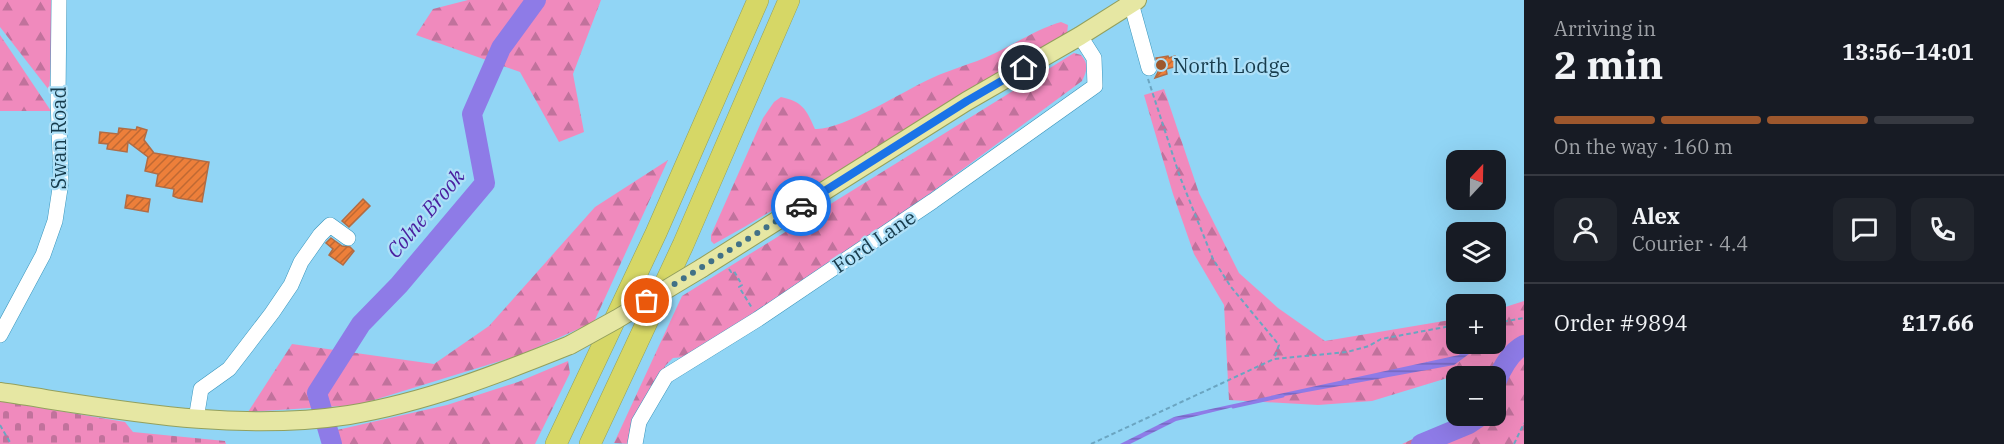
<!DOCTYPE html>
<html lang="en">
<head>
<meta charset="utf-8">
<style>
  :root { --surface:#171b24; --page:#20242c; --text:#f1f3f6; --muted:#9ea1a6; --line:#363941; --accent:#9d572d }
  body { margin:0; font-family:"IBM Plex Serif",serif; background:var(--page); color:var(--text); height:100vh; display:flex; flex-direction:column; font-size:22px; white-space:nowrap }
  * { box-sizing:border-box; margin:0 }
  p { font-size:20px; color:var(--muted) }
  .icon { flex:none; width:33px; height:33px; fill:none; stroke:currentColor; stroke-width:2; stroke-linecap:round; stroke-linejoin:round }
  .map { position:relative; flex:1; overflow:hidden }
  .drawer { display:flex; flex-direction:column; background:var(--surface); width:480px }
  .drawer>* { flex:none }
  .needle { width:39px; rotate:22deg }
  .buttons { position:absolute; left:1446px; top:150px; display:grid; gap:12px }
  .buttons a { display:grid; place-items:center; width:60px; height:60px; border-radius:12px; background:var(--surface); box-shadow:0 6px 24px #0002; font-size:30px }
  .pin { position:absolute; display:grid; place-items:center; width:51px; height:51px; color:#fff; margin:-26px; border:3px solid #fff; border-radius:50%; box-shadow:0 2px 6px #0007 }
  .courier { position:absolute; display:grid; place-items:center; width:60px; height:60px; margin:-30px; border:4px solid #1a73e8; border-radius:50%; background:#fff; color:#222; box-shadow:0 2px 8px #0007 }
  .summary em { font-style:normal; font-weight:700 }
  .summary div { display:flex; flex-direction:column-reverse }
  .summary { display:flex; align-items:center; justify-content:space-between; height:102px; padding:0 30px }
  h1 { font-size:39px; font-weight:700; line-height:45px }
  .bar { display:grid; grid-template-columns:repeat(4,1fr); gap:9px 6px; align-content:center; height:72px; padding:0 30px }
  .bar i { height:8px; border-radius:4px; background:var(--line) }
  .bar .active { background:var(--accent) }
  .bar p { grid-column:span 4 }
  .line { display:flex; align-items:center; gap:15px; padding:0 30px; border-top:2px solid var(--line) }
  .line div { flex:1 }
  .round { display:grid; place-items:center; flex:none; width:63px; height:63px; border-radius:12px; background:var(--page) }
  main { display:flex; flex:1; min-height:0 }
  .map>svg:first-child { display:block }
  .forest { fill:url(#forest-firs) }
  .cemetery { fill:url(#cemetery-stones) }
  .water { fill:url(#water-rules) }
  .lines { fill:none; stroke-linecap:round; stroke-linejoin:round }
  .stream { stroke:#8e7be7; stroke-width:3 }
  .river { stroke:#8e7be7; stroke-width:20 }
  .building { fill:url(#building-hatch); stroke:#b06c45; stroke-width:1.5 }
  .minor-casing { stroke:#3b96bc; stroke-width:16 }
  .major-casing { stroke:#93a05d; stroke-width:20 }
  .highway-casing { stroke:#93a05d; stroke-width:22 }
  .path { stroke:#6ba5c1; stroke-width:2; stroke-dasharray:4.5 3; stroke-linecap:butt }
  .minor { stroke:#fff; stroke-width:15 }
  .major { stroke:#e6e7a3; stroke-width:18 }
  .highway { stroke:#d6d766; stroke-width:21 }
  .major-bridge-casing { stroke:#93a05d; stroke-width:20; stroke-linecap:butt }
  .major-bridge { stroke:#e6e7a3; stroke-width:18 }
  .done { stroke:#417187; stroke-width:6; stroke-dasharray:0 10.8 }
  .route { stroke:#1a73e8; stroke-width:8 }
  .poi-dot { fill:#9d572d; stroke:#aee0f8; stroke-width:2 }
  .labels { text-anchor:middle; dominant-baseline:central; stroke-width:4.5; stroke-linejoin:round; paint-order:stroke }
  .poi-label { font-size:20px; fill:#163b4c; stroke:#aee0f8; text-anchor:start }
  .street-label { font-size:20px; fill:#163b4c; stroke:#aee0f8 }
  .water-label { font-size:21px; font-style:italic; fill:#491e9f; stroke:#aee0f8 }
</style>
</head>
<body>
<main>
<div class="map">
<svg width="1524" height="444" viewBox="0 0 1524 444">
  <defs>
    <pattern id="forest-firs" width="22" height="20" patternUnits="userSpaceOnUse" patternTransform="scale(1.5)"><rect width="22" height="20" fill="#f08abd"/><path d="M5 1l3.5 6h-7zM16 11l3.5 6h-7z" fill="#c1729c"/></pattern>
    <pattern id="cemetery-stones" width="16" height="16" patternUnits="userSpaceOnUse" patternTransform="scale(1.5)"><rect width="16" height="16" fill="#f08abd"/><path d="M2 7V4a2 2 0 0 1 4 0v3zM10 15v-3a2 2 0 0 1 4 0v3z" fill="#c1729c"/></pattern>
    <pattern id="water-rules" width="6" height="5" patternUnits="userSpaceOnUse" patternTransform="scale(1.5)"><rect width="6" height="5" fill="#8e7be7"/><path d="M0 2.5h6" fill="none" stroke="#7366bd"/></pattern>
    <pattern id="building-hatch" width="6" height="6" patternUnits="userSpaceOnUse" patternTransform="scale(1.5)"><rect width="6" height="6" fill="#ed7f3a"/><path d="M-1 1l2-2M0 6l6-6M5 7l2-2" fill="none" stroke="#bf6933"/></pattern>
  </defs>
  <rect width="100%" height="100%" fill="#91d5f5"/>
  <path class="forest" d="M0,0H57L49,90L0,27Z
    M468,0H601L573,74L584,132L559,142L520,72L416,35L433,9Z
    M1061,22L1068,25L1067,34L746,226L714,244L711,241V235L763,118L774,102L781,97C803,102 806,109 815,129C841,131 905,90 932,78C951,69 972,64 991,55C1015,44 1037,29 1061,22Z
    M0,35L51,111H0Z
    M1074,53L1081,55C1089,64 1087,71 1082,81L859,246L685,357L673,358L665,366L666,376L631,444L614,443L682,296Z
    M1164,89L1199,193L1239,273L1278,308L1325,341L1456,319V344H1496V310L1524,301V444H1402L1428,432L1467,419L1468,416H1496V376H1454L1372,401L1318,405L1229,400L1224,305L1194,254L1173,194L1144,95Z
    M668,160L594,322L520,355L358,405L248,412L292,344L434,364L489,326L595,207Z
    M568,361L570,373L535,444H340L337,430L447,405L518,382Z"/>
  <path class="cemetery" d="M0,401L125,422L133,432L225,441L226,444H0Z"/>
  <path class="water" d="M1467,344H1476L1469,354L1454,365L1258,401L1176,421L1130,444H1120L1174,417L1459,355Z"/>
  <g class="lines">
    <path class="stream" d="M1233,407L1283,396"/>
    <path class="river" d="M1496,382C1502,368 1510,352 1524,345
      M332,444L317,393L361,324L399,285L485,183L472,114L501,48L536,0
      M1421,444L1469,424L1481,416"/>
  </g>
  <path class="building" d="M1168,56L1169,58L1175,56L1178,66L1166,69L1167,74L1155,78L1159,70L1156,58Z
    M137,127L147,130L144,140L154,153L209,162L202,202L178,198L173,196L174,189L156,186L158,174L145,171L148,157L128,142L127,152L107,149L108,144L99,143L100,132L118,134L119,128L136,130Z
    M127,195L150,199L148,212L125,208Z
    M363,199L370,206L349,227L342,221Z
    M331,238L342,246L350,247L354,251L343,265L329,255L333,249L326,243Z"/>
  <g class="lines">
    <defs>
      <path id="minor" d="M1131,3L1149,68
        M0,335L43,255L55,221L61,182L58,99L59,0
        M196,419L201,389L229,369L272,313L291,285L301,262L320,235L330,225L348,238
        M635,444L639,422L666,376L758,319L933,201L1095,86L1094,58L1080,36"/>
      <path id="major" d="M702,268L967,101L1080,36L1137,0
        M0,392C115,409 232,433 349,415C426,402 498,374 570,345"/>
      <path id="highway" d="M556,444L656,233L758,0
        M590,444L683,245L789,0"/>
    </defs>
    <use href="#minor" class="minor-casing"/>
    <use href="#major" class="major-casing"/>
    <use href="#highway" class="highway-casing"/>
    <path class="path" d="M1148,79L1180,177L1213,259L1231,287L1279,345L1274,359
      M729,269L731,272L734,271L742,285L739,287L752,308
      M1496,323L1524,318
      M0,425L11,444
      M1091,444L1274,359L1347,352L1369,346L1381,339L1456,325
      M1514,444L1524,423"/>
    <use href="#minor" class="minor"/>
    <use href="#major" class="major"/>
    <use href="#highway" class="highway"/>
    <defs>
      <path id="major-bridge" d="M570,345L617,319L702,268"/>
    </defs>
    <use href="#major-bridge" class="major-bridge-casing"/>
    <use href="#major-bridge" class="major-bridge"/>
  </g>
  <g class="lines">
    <path class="done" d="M647,301L801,206"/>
    <path class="route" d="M801,206L967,101L1024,68"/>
  </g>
  <circle class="poi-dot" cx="1161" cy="65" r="6"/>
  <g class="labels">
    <g class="poi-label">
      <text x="1173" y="65">North Lodge</text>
    </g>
    <g class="street-label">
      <text transform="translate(58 138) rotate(-90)">Swan Road</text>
      <text transform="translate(874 241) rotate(-34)">Ford Lane</text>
    </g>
    <g class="water-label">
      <text transform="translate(425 213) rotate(-50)">Colne Brook</text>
    </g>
  </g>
</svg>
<div class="buttons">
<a><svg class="needle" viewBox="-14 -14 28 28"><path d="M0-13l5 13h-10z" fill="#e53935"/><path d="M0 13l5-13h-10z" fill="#9ea1a6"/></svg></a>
<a><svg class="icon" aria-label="layers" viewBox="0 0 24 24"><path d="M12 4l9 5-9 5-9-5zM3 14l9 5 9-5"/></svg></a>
<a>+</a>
<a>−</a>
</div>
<div class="pin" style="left:647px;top:301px;background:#ea580c"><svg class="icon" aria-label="bag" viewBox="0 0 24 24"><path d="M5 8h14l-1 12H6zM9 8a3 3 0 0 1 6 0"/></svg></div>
<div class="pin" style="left:1024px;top:68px;background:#1f2937"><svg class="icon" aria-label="home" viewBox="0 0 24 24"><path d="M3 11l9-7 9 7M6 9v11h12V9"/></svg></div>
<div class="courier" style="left:801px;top:206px"><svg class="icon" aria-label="car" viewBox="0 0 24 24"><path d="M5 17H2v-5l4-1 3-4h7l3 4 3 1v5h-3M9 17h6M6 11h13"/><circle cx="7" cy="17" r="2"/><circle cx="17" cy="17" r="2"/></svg></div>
</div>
<section class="drawer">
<div class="summary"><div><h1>2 min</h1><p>Arriving in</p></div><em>13:56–14:01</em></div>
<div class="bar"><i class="active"></i><i class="active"></i><i class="active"></i><i></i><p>On the way · 160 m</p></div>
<div class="line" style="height:108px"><a class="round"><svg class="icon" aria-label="person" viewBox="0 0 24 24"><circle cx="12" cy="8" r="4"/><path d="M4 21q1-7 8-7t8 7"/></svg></a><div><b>Alex</b><p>Courier · 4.4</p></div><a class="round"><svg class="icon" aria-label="chat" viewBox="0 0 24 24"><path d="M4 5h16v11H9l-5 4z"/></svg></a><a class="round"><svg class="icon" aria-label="phone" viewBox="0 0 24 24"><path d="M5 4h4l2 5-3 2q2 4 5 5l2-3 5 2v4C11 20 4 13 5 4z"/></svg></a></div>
<div class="line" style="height:78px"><div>Order #9894</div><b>£17.66</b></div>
</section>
</main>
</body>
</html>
